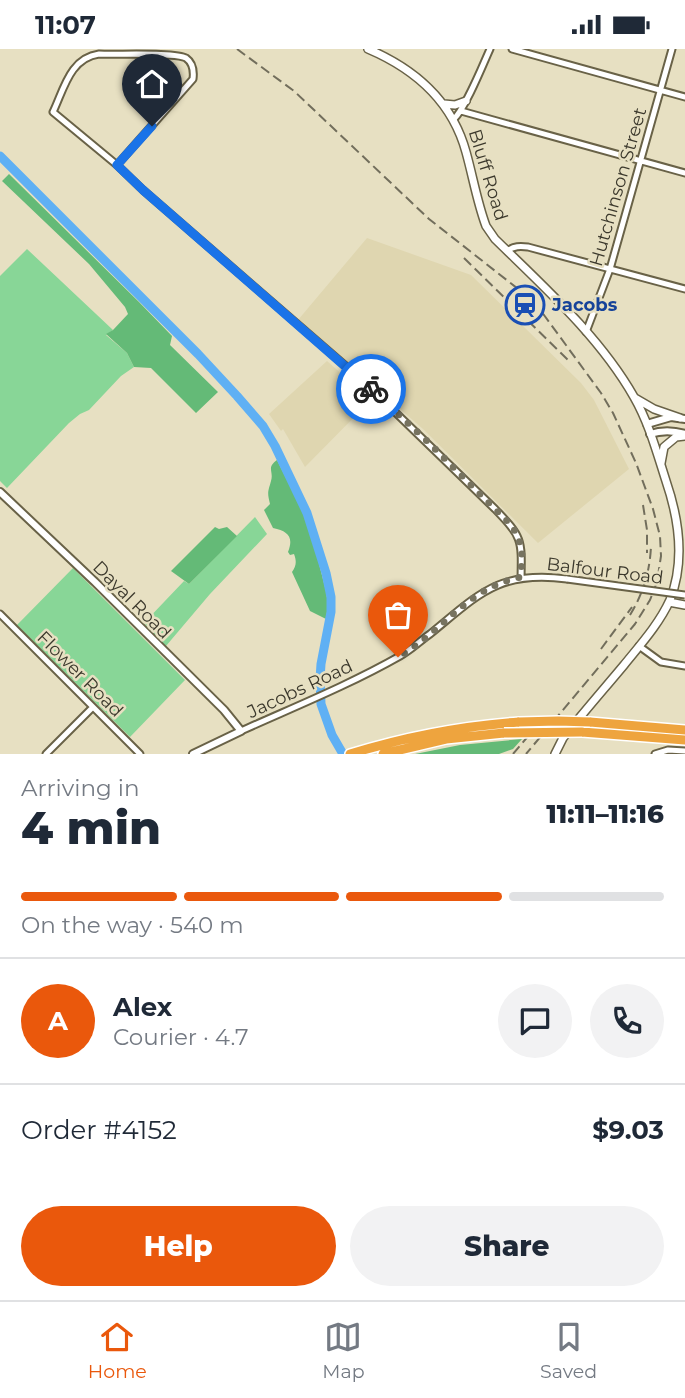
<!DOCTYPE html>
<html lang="en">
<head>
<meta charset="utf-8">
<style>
  :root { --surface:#fff; --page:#f2f2f3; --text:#1f2937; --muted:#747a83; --line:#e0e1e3; --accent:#ea580c }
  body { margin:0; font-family:Montserrat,sans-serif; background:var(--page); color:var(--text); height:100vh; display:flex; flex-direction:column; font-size:26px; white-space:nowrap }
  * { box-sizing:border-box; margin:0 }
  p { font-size:23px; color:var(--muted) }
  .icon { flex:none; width:38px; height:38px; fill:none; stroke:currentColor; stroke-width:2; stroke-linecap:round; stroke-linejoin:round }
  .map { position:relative; height:705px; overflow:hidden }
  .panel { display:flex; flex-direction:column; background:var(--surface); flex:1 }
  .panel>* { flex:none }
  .pin { position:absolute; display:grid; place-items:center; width:60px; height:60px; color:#fff; margin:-72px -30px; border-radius:50% 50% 50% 0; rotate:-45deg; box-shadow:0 0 7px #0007 }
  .pin .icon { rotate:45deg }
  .courier { position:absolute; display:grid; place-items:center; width:70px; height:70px; margin:-35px; border:5px solid #1a73e8; border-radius:50%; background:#fff; color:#222; box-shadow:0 2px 9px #0007 }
  .headline em { font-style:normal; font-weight:800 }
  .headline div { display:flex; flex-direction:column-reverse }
  .headline { display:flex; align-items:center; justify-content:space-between; height:119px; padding:0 21px }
  h1 { font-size:46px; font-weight:800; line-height:52px }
  .bar { display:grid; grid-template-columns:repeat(4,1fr); gap:10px 7px; align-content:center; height:84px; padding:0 21px }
  .bar i { height:9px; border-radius:5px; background:var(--line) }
  .bar .current { background:var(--accent) }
  .bar p { grid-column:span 4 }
  .line { display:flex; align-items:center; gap:18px; padding:0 21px; border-top:2px solid var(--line) }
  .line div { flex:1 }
  .round { display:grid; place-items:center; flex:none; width:74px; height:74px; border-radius:37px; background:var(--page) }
  .cta { display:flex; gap:14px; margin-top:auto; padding:14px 21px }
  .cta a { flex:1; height:80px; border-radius:42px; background:var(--accent); color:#fff; font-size:28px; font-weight:800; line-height:80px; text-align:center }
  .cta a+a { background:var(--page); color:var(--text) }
  .status { display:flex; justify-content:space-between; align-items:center; height:49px; padding:0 35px; background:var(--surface); direction:ltr }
  .status svg { height:19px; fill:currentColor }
  .tab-bar { display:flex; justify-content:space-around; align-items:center; height:98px; border-top:2px solid var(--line); background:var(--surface); font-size:19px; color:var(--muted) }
  .tab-bar a { display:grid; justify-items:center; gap:4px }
  .tab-bar .current { color:var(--accent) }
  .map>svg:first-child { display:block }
  .built { fill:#dfd6b0 }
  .green { fill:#88d697 }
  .forest { fill:#64ba77 }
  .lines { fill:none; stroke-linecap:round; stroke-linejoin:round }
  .river { stroke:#5fb0f4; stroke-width:9 }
  .minor-casing { stroke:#696247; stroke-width:9 }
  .tertiary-casing { stroke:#696247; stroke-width:10 }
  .secondary-casing { stroke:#696247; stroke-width:10 }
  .motorway-casing { stroke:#fff; stroke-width:12 }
  .minor { stroke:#fff; stroke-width:5 }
  .tertiary { stroke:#fff; stroke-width:6 }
  .secondary { stroke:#fff; stroke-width:7 }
  .motorway { stroke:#eea43e; stroke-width:9 }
  .rail { stroke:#726e5c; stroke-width:2; stroke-dasharray:10 5; stroke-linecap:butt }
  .minor-bridge-casing { stroke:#696247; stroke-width:9; stroke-linecap:butt }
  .motorway-bridge-casing { stroke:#fff; stroke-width:12; stroke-linecap:butt }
  .minor-bridge { stroke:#fff; stroke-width:5 }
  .motorway-bridge { stroke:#eea43e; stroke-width:9 }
  .done { stroke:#777360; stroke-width:7; stroke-dasharray:0 12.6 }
  .route { stroke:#1a73e8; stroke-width:9 }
  .labels { text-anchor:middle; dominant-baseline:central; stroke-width:5; stroke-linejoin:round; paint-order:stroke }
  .street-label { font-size:18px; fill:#3b382c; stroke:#e7e0c2 }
  .transit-label { font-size:18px; font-weight:bold; fill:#164399; stroke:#e7e0c2; text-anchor:start }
</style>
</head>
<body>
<div class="status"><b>11:07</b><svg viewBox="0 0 49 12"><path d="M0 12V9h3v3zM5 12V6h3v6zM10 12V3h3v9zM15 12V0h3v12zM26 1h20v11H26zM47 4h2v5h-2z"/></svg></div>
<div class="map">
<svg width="685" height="705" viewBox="0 0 685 705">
  <rect width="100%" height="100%" fill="#e7e0c2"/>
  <path class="built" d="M367,189L471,226L581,334L594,351L629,420L538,494L423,380L298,271Z
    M327,312L371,351L305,418L283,380L281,382L269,365Z"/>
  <path class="green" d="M27,200L113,281L106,286L127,304L134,318L121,327L89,361L80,365L69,374L7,439L0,432V227Z
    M255,468L267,485L210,545L166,597L144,574L184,532L189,535Z
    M73,519L185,631L130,688L17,576Z"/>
  <path class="forest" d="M9,125L139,253L172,287L170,296L218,343L196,364L151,319L134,318L127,304L106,285L113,281L128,265L125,258L89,215L2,132Z
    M277,411L302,460L314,495L326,542L328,556L326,570L310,562L292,523C296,517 297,513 294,505L290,506L288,503C294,488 288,482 273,479L264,461L270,455C267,443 268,443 271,432C274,422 266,419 277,411Z
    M215,478L219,480L227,478L237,487L189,535L171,522Z
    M522,690L513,700L499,705H415L460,696Z"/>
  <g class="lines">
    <path class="river" d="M0,107L198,305L237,347L263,377L275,397L307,464L326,524L331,548V563L321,615L320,630L321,655L332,686L343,705"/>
    <defs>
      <path id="minor" d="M512,0L685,48
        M461,62L685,124
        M454,70C466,58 482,18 490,0
        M117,116L193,30C194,22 193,14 186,9C176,3 115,6 99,5C70,9 64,40 53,63L117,116L143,141L363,332L495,460C522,488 522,490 521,529
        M507,202C514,197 520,197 528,198L685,240
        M586,283L610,220L672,0
        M0,565L140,705
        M639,597L661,613L685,617
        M241,682C294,658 349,636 400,607C411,601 420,592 430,585C479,545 499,521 567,530
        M46,705L93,658
        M655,705L668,701L685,702"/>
      <path id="tertiary" d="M647,375L671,368L685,370
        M650,385C662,381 672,381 685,385
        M0,443L95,533L224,661L241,682L193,705"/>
      <path id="secondary" d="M368,0C415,20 452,52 466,103C473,128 477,153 486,177L495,190C544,238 600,288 634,348C649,374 657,404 666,432C679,470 685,513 670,551C659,575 641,595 624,616C604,640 583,664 563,689L555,705
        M444,55L455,56L466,52
        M635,349L654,360L680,369
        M661,414L664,398L676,388L685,387
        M669,553L685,556"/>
      <path id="motorway" d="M590,673L685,681
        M582,683L685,691
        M350,705C405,688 461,677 519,673
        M383,705L446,690L504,684"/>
    </defs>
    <use href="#minor" class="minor-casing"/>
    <use href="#tertiary" class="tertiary-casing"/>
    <use href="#secondary" class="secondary-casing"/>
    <use href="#motorway" class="motorway-casing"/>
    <use href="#minor" class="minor"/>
    <use href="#tertiary" class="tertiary"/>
    <use href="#secondary" class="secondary"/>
    <use href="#motorway" class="motorway"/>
    <path class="rail" d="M237,0L294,42L429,170L522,243L544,266L601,344L613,364L636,414L653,460L660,487L661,507L657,533L650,551L635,575L526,705
      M464,209L569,312
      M643,456L647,481V504
      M630,566C643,545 650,522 651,497
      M601,600L632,558
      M513,705L529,686"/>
    <defs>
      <path id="minor-bridge" d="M567,530L685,546"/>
      <path id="motorway-bridge" d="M519,673L558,672L590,673
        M504,684L582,683"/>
    </defs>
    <use href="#minor-bridge" class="minor-bridge-casing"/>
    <use href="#motorway-bridge" class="motorway-bridge-casing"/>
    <use href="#minor-bridge" class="minor-bridge"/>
    <use href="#motorway-bridge" class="motorway-bridge"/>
  </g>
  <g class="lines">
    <path class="done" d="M371,340L426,391L512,477L517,486L522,500L521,528C465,540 444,582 398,608"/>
    <path class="route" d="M152,77L117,116L143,141L371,340"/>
  </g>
  <defs>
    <symbol id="station-ring" viewBox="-11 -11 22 22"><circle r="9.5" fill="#e7e0c2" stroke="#1a4fb4" stroke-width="1.5"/><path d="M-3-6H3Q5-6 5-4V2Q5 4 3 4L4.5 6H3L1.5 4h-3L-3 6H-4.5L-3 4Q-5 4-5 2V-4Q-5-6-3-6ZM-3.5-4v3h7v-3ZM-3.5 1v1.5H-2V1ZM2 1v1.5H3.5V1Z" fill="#1a4fb4"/></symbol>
  </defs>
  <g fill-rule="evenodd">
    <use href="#station-ring" x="503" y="234" width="44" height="44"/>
  </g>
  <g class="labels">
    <g class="street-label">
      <text transform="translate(488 126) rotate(73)">Bluff Road</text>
      <text transform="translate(618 138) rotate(-74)">Hutchinson Street</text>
      <text transform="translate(605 522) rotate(7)">Balfour Road</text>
      <text transform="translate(132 551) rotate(45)">Dayal Road</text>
      <text transform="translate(80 625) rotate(45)">Flower Road</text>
      <text transform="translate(300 640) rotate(-25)">Jacobs Road</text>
    </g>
    <g class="transit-label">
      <text x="552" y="256">Jacobs</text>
    </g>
  </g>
</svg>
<div class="pin" style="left:398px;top:608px;background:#ea580c"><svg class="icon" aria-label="bag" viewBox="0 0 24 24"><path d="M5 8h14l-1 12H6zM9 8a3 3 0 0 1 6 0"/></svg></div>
<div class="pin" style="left:152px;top:77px;background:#1f2937"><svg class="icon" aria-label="home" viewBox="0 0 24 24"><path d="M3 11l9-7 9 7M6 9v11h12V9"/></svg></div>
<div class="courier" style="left:371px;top:340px"><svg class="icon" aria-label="bike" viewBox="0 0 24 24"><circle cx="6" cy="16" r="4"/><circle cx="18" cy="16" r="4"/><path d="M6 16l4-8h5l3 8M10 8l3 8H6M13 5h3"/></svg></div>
</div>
<section class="panel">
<div class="headline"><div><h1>4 min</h1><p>Arriving in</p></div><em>11:11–11:16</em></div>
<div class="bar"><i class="current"></i><i class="current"></i><i class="current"></i><i></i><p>On the way · 540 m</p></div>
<div class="line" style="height:126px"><b class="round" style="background:var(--accent);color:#fff">A</b><div><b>Alex</b><p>Courier · 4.7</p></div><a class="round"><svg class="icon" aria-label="chat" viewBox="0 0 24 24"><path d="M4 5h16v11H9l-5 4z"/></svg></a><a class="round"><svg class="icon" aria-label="phone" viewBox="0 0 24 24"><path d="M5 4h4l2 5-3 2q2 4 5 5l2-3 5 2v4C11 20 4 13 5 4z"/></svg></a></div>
<div class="line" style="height:91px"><div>Order #4152</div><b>$9.03</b></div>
<div class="cta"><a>Help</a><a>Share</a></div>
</section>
<nav class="tab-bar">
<a class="current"><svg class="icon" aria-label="home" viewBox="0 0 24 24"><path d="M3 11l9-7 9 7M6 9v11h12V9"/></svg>Home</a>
<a><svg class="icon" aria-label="map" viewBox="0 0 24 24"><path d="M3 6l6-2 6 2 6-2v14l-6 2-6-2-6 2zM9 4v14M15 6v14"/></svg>Map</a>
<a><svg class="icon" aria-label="saved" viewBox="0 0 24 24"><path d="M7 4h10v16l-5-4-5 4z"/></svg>Saved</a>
</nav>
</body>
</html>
